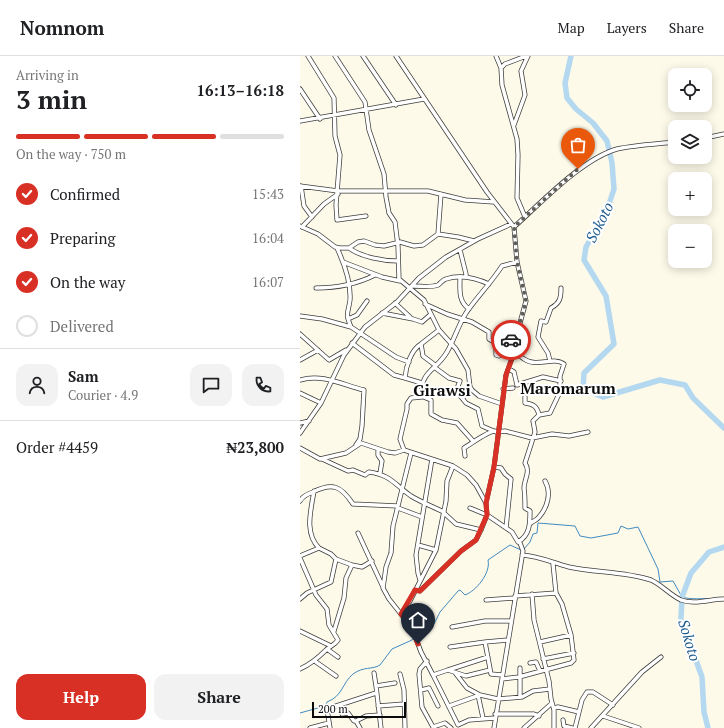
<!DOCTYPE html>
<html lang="en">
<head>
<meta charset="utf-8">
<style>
  :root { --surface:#fff; --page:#f2f2f2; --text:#202124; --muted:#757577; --line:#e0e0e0; --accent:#d93025 }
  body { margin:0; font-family:"PT Serif",serif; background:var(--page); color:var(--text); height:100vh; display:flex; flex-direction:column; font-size:15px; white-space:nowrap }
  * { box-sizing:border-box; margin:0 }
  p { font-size:13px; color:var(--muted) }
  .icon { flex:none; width:22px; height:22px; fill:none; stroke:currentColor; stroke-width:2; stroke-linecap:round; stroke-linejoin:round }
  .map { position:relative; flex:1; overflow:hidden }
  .sheet { display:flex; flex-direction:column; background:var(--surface); width:300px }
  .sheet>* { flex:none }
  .fabs { position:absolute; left:368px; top:12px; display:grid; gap:8px }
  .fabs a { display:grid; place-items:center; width:44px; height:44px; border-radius:8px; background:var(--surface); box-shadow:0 2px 10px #0003; font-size:20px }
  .scale { position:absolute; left:12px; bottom:10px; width:94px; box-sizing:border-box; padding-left:4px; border:2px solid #0a0a0a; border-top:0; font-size:11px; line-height:14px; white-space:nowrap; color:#0a0a0a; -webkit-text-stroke:3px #fff; paint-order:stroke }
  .pin { position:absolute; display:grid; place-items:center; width:34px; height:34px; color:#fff; margin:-41px -17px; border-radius:50% 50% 50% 0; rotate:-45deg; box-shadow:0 0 4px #0007 }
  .pin .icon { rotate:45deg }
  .courier { position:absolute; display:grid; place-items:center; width:40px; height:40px; margin:-20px; border:3px solid #d93025; border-radius:50%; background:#fff; color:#222; box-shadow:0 1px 5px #0007 }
  .overview em { font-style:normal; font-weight:800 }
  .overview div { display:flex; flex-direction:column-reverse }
  .overview { display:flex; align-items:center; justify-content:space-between; height:68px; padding:0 16px }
  h1 { font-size:26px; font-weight:800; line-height:30px }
  .bar { display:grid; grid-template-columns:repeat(4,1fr); gap:6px 4px; align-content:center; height:48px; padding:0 16px }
  .bar i { height:5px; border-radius:3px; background:var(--line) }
  .bar .active { background:var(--accent) }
  .bar p { grid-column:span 4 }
  .line { display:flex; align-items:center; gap:10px; padding:0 16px; border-top:1px solid var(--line) }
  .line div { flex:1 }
  .round { display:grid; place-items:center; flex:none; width:42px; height:42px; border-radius:12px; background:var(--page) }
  ol { padding:0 16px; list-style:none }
  li { display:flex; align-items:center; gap:12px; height:44px }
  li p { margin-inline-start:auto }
  li .icon { padding:4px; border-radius:50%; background:var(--accent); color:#fff; stroke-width:4 }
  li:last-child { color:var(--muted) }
  li i { width:22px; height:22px; border:2px solid var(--line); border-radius:50% }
  .primary-button { display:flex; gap:8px; margin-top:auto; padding:8px 16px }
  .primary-button a { flex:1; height:46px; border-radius:12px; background:var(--accent); color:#fff; font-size:16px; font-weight:800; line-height:46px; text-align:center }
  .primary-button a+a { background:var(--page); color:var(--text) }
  header { display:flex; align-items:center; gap:24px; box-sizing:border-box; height:56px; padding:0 20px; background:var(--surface); border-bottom:1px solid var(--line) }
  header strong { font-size:19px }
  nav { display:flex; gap:22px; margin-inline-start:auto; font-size:14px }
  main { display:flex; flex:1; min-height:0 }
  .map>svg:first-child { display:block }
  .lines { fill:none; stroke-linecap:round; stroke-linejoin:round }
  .stream { stroke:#418bc0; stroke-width:1 }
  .river { stroke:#b3d8f0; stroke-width:5.5 }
  .street-casing { stroke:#3d3d3d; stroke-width:5 }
  .street { stroke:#fff; stroke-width:3.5 }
  .done { stroke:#5f5e58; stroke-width:4; stroke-dasharray:0 7.2 }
  .route { stroke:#d93025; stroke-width:5 }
  .labels { text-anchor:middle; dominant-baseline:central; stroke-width:4; stroke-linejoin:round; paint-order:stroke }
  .water-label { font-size:15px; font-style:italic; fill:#205d90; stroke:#fff }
  .quarter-label { font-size:16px; font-weight:bold; fill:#0a0a0a; stroke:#fff }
</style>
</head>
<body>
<header>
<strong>Nomnom</strong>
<nav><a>Map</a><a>Layers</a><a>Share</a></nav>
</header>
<main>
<section class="sheet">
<div class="overview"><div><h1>3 min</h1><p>Arriving in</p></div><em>16:13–16:18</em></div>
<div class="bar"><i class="active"></i><i class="active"></i><i class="active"></i><i></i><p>On the way · 750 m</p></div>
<ol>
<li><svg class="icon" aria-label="check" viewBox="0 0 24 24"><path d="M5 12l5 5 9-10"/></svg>Confirmed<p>15:43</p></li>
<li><svg class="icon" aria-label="check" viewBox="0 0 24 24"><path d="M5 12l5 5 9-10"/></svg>Preparing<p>16:04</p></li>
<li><svg class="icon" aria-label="check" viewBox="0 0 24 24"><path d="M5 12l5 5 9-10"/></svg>On the way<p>16:07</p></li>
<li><i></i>Delivered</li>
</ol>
<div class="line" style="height:72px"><a class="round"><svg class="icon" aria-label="person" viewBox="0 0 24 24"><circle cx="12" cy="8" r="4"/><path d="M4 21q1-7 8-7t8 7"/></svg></a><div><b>Sam</b><p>Courier · 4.9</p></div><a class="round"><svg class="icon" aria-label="chat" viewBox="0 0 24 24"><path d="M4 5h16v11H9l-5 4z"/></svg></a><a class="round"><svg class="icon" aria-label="phone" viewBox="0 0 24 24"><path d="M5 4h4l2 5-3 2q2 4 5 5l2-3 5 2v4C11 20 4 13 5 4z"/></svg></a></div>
<div class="line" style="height:52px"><div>Order #4459</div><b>₦23,800</b></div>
<div class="primary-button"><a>Help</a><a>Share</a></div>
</section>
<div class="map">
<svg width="424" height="672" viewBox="0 0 424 672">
  <rect width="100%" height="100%" fill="#fdfaea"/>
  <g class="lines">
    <path class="stream" d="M224,493L230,486L233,478L237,477L238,467L275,470L280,480L291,482L318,477L321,470L328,473L338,471L358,513L360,526L373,525L382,541C392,544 401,542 411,543
      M115,579L134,568L140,556L158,535L160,534L165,539C176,535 191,517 188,504L210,489L221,494
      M0,657L25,650L27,646C43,640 42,627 53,618C64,610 72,614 80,609L92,593L112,584L114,581"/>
    <path class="river" d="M271,0L265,27L267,42L276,53L293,67L307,85L312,107L314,133L307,154L286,191L284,204L306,240L314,288L284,317L283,333L303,341L360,324L385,329L393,342L424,372
      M408,672L404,656L402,621L381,563L382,541L391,517L409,496L424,491"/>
    <defs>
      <path id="street" d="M8,0L34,42L35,80L40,99L36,149L37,164L66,160
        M35,0L65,46L69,74L84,118L86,141L89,157L95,166L98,190L99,223L124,244L139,274L156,293L168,314L170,331L172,334L179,340L202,348
        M63,0L96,49
        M96,0L187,136L214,171L217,206L226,245L220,267L211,282V287L215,294L206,319L194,411L186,447L187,459L212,476L218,486L220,487L223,495L194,672
        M196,0L201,12L202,29L217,83L218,99L217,142L225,161
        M201,12L205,8L226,0
        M0,33L20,63
        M0,65L124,43
        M214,69L225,39L221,15L228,0
        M405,82L424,78
        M0,130L38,135H128L165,144L194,146
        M1,130L4,150L12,161
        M0,170L18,178L35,191L40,192H49L58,186L64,185L75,189L84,190L100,186L114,190L123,189L138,178L158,181L174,185
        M2,171L24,148L38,138
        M214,171C241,147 282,103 317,93C335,89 356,88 375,86
        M138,178L141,138
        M37,192C44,207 51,228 50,244C48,258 45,257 51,271
        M49,192C61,201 83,205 98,205
        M160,194L166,218V220
        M43,206L82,221L100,225
        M160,221C160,234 158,245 169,253
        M113,230C122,230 130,232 138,229C141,227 142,224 146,223C160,218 176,222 189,228
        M16,232C36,232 57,228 75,219
        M95,247L110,261
        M125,248L147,258L172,266L189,276V283L199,289L214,292
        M82,257L113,263L122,266L130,259
        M0,260L22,263L51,271L96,301L109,306
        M48,263L57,259L67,245
        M0,278L29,304L46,294
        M52,287L94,319L105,322
        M121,288C111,294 106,310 105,322L122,327
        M196,288V299L199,300
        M215,294C218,297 220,301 224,303C237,312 254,300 264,308L260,320V336L250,357L239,359L233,365L235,376L225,407C231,416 224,423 224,432C225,439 225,445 225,452L230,455C230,468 230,479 218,486
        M0,304L18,294
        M250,305L248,297L238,281L241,265L246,266L251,252C260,247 261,242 261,232
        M135,309L123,300L121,288L139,274
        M134,311L149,322L160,325L156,335L166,347L178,353L182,370L196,376L205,375L232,382L252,378L269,380L288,376
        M209,313L214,316L217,329L243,321L261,325
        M0,324C22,317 43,329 64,334L62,370L60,383L56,389
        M203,333L213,332
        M0,337L21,347
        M225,341V347C233,348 237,350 239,359
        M163,342L170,331
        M0,367L9,365
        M0,377L21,347L44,299L65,271L97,246L119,222L146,201L178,183L211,168
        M173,385L157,367L142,364L131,358V344L121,340C121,314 136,315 147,296C154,284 158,270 166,257C177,241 191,227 202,210L217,206
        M0,392L20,403L46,397L61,387L88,396L95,397L104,394L153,410L167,419L176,429L186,447
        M78,393V399L82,405L80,417
        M104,394L100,383L107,353V348L111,342L122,341
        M111,397L93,470L91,497L86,511L83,532L89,543L112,572L121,596L133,619L148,614L166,620L190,614
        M165,400L164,392C171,388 188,375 195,375
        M22,403L48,415L53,414L65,419L69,416C91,419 94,428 111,440C121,446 133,451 144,456
        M194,411L201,412L205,418L211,423L206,472
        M14,435C11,454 4,477 19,492
        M0,445C3,440 7,438 13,436C33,426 41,430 53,448L98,450
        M98,452L122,461
        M144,457L156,468L181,474L187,459L170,452
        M231,467C233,465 237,464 239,461C247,452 252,437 245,425
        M58,477L83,531
        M118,489L136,494
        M222,499C239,500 253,507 269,511C297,517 323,515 351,524C362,529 370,539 381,544C394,549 411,543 424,543
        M0,500L19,492L31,498L36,503L31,526L7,537L0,543
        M0,502L16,539L27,553L29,569L38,584C35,589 30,590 26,594C17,603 11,608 0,613
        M52,509L62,511L72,505
        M120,524L118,517L116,499L132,403
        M115,534L120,535L161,495L176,484L181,474
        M232,538L234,564L249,625L251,643L254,654V672
        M215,540L256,537
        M186,544L214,542
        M101,558L110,545L136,494L146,445L147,425L153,410
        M152,571L185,565H211
        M0,575L31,590
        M34,575L44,542L46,522L52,509L36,503
        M185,586L191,618L202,619
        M240,586L271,579
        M150,591L185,586L208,584
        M27,593L38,601
        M243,603L274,597
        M127,605L120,613L119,618L122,651L133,671L145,667L151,672
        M16,606L36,620
        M230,607L236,606L240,615
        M148,614L188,601
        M74,617L76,630
        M100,618L104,634L105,672
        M156,618L167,632L180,639L198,643L222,641L233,635L250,633
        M133,619L158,669L169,664L195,662
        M202,623L219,621L271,607L274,604L271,579L262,548L256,537L253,508
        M121,634L129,632L138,650
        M178,639L183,662
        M220,641V612
        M78,650L104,648
        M149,650L180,639
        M254,652L258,651L279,656
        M42,658L48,657L54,665H56L60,672
        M195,658H234L239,660
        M303,660L339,672
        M263,664L264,670L272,672
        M56,665L66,660L80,659
        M10,672L29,667
        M30,672L27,653L76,637
        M81,672L76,630L95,627
        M224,672L252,647
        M275,672L282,644L287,636H293L313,649
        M291,672L342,616L361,601"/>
    </defs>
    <use href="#street" class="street-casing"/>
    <use href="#street" class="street"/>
  </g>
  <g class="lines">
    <path class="done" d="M211,284L220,267L226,245L217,206L214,171L278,113"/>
    <path class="route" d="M118,588L112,572L101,558L115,534L120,535L161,495L176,484L187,459L186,447L194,411L206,319L215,294L211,284"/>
  </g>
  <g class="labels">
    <g class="water-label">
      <text transform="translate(299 166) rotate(-63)">Sokoto</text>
      <text transform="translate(390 584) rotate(73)">Sokoto</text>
    </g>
    <g class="quarter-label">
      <text x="268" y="332">Maromarum</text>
      <text x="142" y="334">Girawsi</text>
    </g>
  </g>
</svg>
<div class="fabs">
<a><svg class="icon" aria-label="locate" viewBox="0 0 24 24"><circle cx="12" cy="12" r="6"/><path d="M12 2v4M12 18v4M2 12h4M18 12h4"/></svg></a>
<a><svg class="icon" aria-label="layers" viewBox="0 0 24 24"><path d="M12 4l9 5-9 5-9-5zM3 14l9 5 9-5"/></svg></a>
<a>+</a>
<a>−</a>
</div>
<div class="scale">200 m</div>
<div class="pin" style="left:278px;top:113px;background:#ea580c"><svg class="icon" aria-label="bag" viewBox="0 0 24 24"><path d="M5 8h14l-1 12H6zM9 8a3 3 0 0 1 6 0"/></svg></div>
<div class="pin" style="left:118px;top:588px;background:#1f2937"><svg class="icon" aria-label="home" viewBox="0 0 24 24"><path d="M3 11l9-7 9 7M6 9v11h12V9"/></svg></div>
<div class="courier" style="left:211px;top:284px"><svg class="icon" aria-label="car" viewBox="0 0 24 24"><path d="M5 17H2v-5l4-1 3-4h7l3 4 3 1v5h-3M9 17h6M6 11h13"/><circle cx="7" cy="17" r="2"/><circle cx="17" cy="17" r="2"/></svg></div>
</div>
</main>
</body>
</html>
